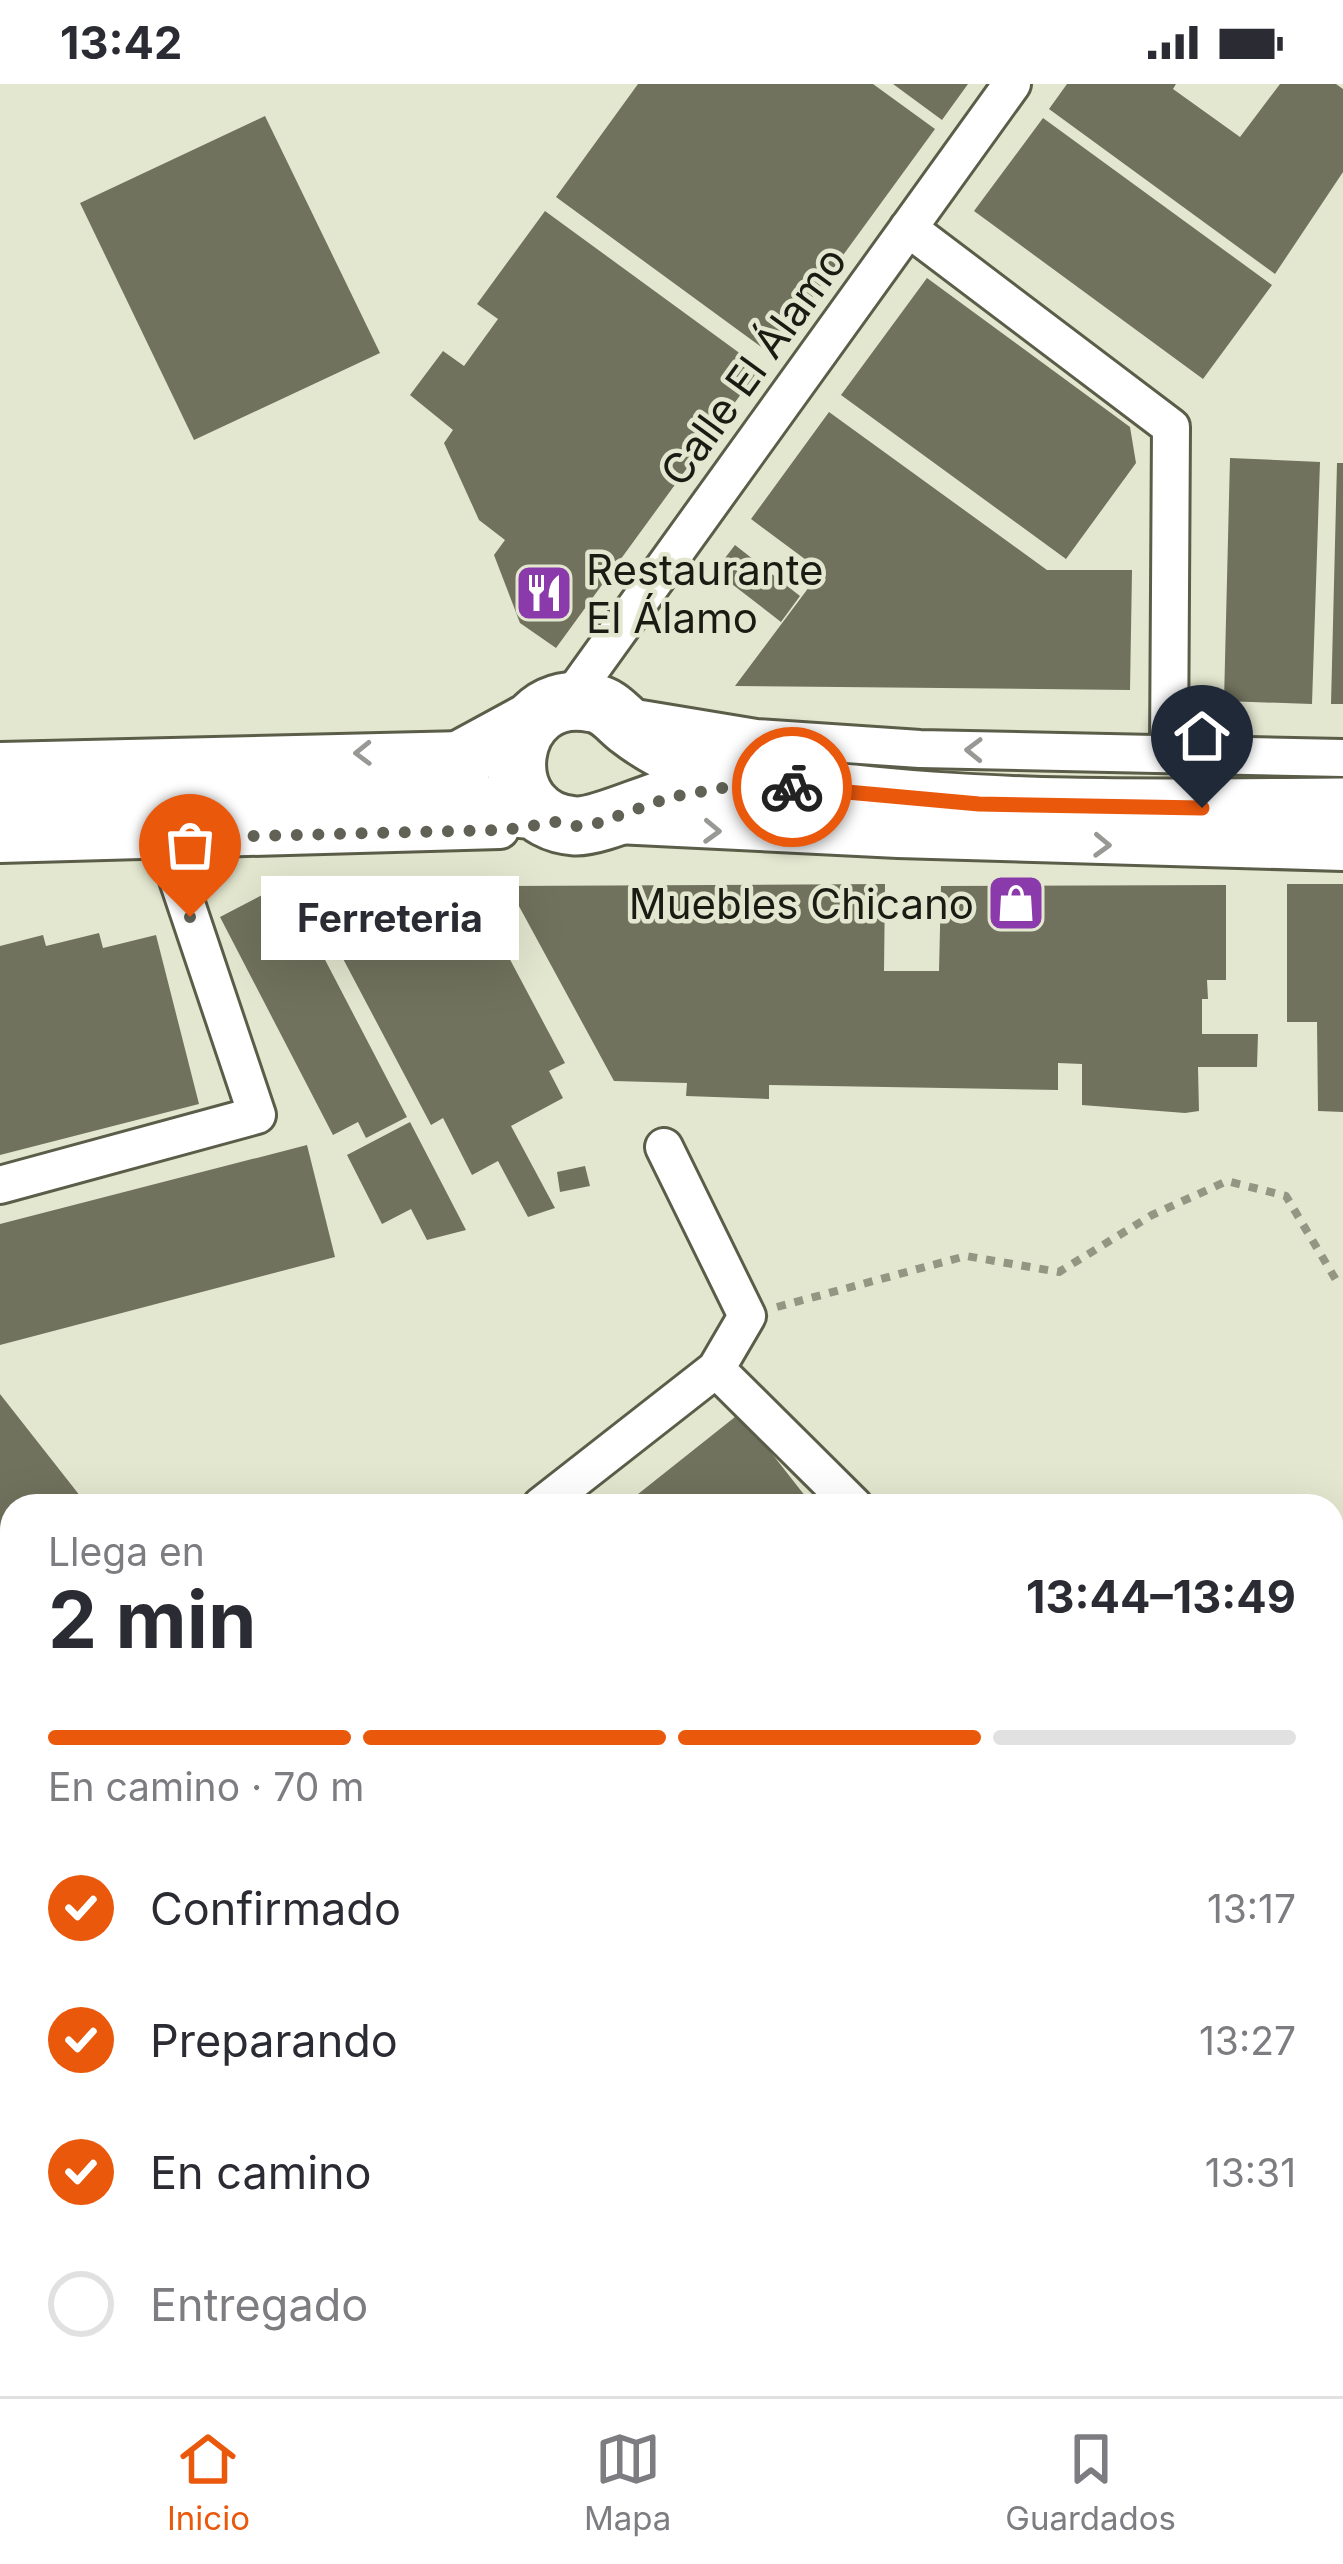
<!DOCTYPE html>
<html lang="es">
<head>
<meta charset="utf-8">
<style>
  :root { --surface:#fff; --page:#f7f7f7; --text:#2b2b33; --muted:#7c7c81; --line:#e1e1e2; --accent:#ea580c }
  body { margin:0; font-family:Inter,sans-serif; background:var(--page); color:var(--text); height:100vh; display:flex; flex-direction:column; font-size:45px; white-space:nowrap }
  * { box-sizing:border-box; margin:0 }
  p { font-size:39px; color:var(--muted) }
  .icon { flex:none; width:66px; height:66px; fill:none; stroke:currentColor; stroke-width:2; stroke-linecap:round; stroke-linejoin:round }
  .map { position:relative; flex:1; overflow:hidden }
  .sheet { position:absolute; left:0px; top:1410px; width:1344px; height:903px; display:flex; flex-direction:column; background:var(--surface); border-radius:36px 36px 0 0; box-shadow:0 12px 48px #0002 }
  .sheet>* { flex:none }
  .pin { position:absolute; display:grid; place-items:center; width:102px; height:102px; color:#fff; margin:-123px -51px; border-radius:50% 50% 50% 0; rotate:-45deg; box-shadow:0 0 12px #0007 }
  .pin .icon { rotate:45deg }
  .courier { position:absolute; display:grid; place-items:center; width:120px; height:120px; margin:-60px; border:9px solid #ea580c; border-radius:50%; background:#fff; color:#222; box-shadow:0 3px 15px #0007 }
  .bubble { position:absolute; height:84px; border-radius:0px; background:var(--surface); box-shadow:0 12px 48px #0002; font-size:39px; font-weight:700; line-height:84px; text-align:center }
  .overview em { font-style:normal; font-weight:700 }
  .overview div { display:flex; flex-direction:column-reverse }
  .overview { display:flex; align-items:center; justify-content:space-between; height:204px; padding:0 48px }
  h1 { font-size:78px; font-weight:700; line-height:90px }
  .bar { display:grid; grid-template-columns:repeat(4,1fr); gap:18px 12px; align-content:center; height:144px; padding:0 48px }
  .bar i { height:15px; border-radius:9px; background:var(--line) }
  .bar .on { background:var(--accent) }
  .bar p { grid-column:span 4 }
  ol { padding:0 48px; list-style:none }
  li { display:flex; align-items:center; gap:36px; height:132px }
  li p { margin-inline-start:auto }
  li .icon { padding:12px; border-radius:50%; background:var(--accent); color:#fff; stroke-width:4 }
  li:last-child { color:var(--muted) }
  li i { width:66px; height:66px; border:6px solid var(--line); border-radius:50% }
  .status { display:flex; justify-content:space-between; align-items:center; height:84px; padding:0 60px; background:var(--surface); direction:ltr }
  .status svg { height:33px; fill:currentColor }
  .dock { display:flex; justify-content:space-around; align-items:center; height:168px; border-top:3px solid var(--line); background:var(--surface); font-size:33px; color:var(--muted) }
  .dock a { display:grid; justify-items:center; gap:6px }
  .dock .on { color:var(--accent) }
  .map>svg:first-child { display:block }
  .building { fill:#70725d }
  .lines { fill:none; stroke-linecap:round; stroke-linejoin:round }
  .street-casing { stroke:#5b5d49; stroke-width:42 }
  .primary-casing { stroke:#5b5d49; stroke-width:63 }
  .path { stroke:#949684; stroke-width:8; stroke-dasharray:9 9; stroke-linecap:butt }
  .street { stroke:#fff; stroke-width:36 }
  .primary { stroke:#fff; stroke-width:57 }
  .oneway { stroke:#989895 }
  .done { stroke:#616255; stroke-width:12; stroke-dasharray:0 21.6 }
  .route { stroke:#ea580c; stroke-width:15 }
  .labels { text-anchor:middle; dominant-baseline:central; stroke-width:9; stroke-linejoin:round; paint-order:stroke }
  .street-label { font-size:42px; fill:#1a1b13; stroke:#e4e7cf }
  .poi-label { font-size:42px; fill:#1a1b13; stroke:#e4e7cf; text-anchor:start }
</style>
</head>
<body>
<div class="status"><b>13:42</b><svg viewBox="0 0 49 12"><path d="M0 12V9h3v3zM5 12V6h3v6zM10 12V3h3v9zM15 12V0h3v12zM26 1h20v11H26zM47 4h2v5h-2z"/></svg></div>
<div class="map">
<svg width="1343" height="2312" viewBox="0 0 1343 2312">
  <rect width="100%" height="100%" fill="#e4e7cf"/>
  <path class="building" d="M638,0H873L935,45L771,270L556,113Z
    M893,0H968L942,36Z
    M1067,0H1176L1173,5L1240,53L1280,0H1336L1343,5V88L1275,190L1049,25Z
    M265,32L380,269L194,356L80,119Z
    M1043,34L1272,201L1203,295L974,127Z
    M545,127L760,284L556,564L520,539L494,471L505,456L479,436L444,359L453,346L410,311L443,267L464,282L498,235L477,220Z
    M927,194L1130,343L1136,379L1066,475L841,311Z
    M829,328L1047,486H1132L1130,606L735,602L821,487L751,435Z
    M1230,374L1320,378L1312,620L1224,617Z
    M1337,379H1343V620H1331Z
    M735,461L800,512L781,538L715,487Z
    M285,799L407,1033L366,1054L358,1038L333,1051L220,833Z
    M885,800L884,887H939L941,802L1226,801V896H1207L1208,915H1202V950H1258L1257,983H1198L1199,1027L1185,1029L1082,1021V980L1058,979V1006L769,1001V1015L686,1012L687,999L614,997L508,802Z
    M1287,800H1343V1028L1318,1027L1317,938H1287Z
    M384,802L405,841L472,804L565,979L549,987L563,1014L511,1042L555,1124L528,1133L498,1077L472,1091L443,1034L431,1041L322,835Z
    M99,849L103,864L156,851L199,1020L0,1071V862L43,851L46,862Z
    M410,1038L466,1146L427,1156L411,1125L382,1140L347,1071Z
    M307,1061L335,1173L0,1261V1140Z
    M585,1082L590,1102L560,1108L557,1088Z
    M0,1310L88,1422H12V1803L0,1813Z
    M740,1329L813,1422H623Z
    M12,1900V2270L0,2255V1910Z
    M37,2301H107L93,2312H46Z"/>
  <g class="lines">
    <defs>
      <path id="street" d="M908,144L1171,343L1169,670
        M568,617L1012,0
        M641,635L756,654L920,665L1343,674
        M0,677L464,666
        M617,741L898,755L1343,768
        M0,760L500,746
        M664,1063L747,1232L716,1285L854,1422
        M0,1101L257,1031L164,754
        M541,1422L716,1285
        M0,1844L12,1835"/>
      <path id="primary" d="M751,699C724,704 697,707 670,714C645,720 598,743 575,742C487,736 503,600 593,619C610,622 617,634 630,644C662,669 714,691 753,699C786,705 820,707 853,710C1015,728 1180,724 1343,723
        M392,713L530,638
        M0,716L392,713L536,726"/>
    </defs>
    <use href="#street" class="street-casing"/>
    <use href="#primary" class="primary-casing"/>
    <path class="path" d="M777,1223L966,1172L1059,1188L1152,1131L1227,1097L1286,1112L1336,1196L1343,1198"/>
    <use href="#street" class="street"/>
    <use href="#primary" class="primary"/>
  </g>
  <defs><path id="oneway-chevron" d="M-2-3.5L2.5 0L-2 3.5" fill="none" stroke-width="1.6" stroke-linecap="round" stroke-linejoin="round" transform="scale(3)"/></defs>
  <g class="oneway">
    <use href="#oneway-chevron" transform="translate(974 666) rotate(-179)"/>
    <use href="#oneway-chevron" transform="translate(363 669) rotate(179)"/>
    <use href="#oneway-chevron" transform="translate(712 747) rotate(2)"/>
    <use href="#oneway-chevron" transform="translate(1102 761) rotate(2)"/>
  </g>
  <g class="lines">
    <path class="done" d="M190,833L164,754L505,746L556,738L577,742L595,740L671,713L751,699L792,703"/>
    <path class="route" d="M792,703L979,720L1202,724"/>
  </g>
  <defs>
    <symbol id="restaurant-square" viewBox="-11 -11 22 22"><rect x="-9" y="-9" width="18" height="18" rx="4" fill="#8a3aaa" stroke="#e4e7cf"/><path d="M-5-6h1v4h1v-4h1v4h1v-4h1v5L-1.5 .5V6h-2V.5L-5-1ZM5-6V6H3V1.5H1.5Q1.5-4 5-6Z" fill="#fff"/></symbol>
    <symbol id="shop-square" viewBox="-11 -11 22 22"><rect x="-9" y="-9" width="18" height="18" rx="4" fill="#8a3aaa" stroke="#e4e7cf"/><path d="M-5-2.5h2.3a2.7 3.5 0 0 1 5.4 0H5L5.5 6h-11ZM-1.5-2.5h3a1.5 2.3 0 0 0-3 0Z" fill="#fff"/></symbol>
  </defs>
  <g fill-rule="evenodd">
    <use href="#restaurant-square" x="511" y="476" width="66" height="66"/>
    <use href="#shop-square" x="983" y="786" width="66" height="66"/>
  </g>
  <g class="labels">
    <g class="street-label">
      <text transform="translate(753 282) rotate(-54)">Calle El Álamo</text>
    </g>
    <g class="poi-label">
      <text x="586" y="485">Restaurante<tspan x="586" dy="48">El Álamo</tspan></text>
      <text x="974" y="819" text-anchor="end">Muebles Chicano</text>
    </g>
  </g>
</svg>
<div class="pin" style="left:190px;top:833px;background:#ea580c"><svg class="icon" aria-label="bag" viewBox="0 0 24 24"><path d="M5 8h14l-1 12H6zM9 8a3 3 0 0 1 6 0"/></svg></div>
<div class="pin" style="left:1202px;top:724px;background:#1f2937"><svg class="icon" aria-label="home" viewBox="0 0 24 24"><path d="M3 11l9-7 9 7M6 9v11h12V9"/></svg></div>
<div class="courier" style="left:792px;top:703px"><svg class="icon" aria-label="bike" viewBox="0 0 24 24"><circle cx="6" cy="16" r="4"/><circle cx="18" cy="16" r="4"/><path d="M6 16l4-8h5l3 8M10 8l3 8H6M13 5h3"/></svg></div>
<div class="bubble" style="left:261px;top:792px;width:258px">Ferreteria</div>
<section class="sheet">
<div class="overview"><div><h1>2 min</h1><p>Llega en</p></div><em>13:44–13:49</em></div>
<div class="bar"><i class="on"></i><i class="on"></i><i class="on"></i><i></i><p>En camino · 70 m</p></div>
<ol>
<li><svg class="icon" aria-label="check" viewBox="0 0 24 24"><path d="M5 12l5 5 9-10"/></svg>Confirmado<p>13:17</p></li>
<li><svg class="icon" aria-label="check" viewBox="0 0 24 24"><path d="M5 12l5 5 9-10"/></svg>Preparando<p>13:27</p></li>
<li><svg class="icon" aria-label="check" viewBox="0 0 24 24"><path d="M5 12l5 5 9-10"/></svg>En camino<p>13:31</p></li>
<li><i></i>Entregado</li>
</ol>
</section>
</div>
<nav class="dock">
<a class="on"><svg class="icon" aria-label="home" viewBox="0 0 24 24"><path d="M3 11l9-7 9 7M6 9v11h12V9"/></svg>Inicio</a>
<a><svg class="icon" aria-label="map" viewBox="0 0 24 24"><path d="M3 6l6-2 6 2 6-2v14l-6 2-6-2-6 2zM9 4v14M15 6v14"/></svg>Mapa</a>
<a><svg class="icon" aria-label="saved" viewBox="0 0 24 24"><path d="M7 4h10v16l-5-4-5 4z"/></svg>Guardados</a>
</nav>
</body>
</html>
